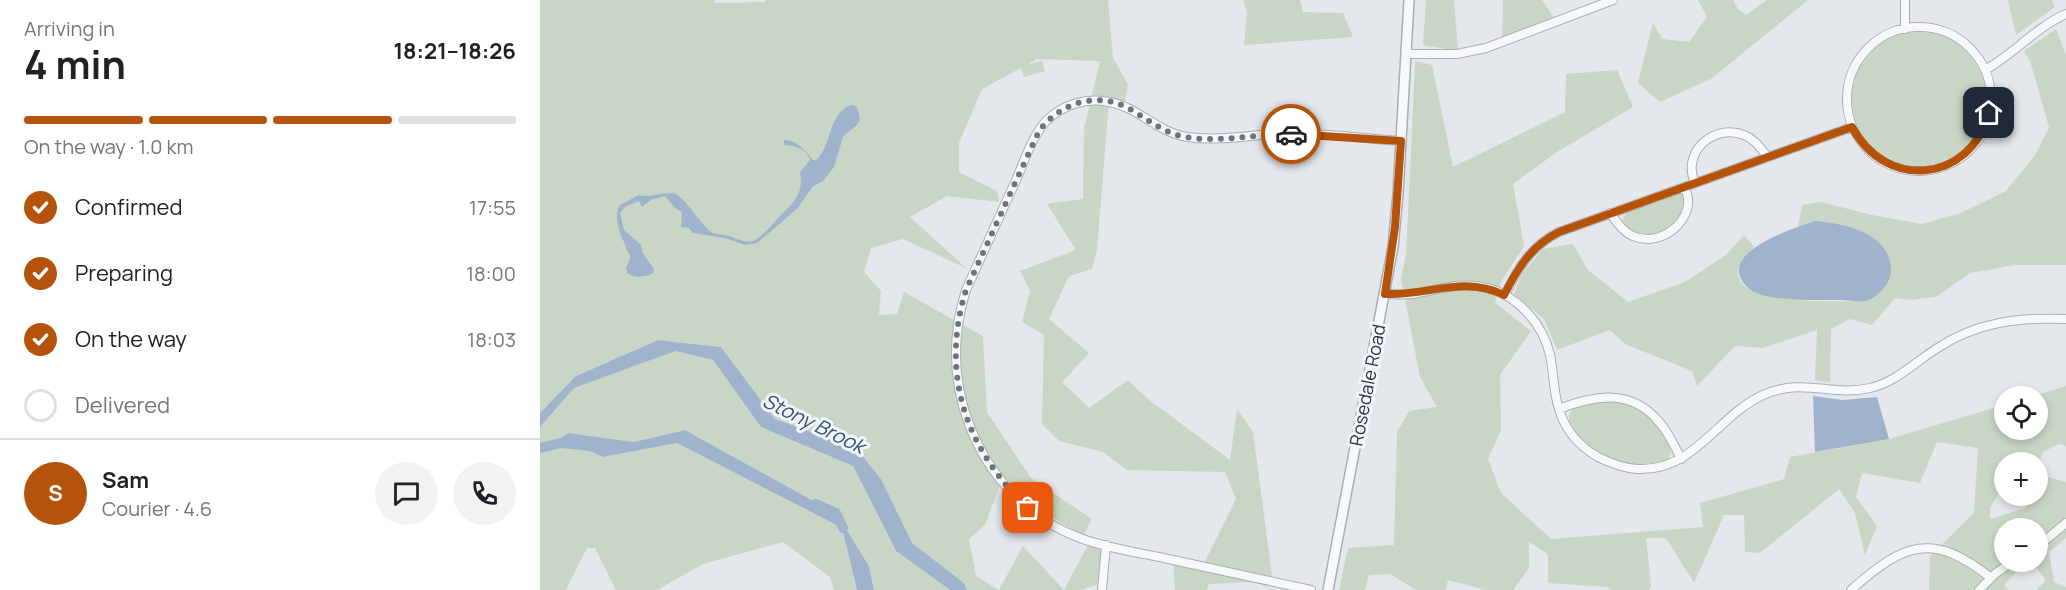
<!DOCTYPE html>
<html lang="en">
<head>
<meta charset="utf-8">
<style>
  :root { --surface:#fff; --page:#f2f2f2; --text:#202124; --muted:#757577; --line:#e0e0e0; --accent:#b45309 }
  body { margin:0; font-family:Manrope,sans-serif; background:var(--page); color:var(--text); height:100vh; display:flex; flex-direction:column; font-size:22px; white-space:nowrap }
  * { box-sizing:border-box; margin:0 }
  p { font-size:20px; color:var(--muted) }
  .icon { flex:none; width:33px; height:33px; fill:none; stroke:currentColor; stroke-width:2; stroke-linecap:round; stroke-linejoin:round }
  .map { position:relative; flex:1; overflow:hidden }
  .details { display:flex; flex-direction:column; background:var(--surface); width:540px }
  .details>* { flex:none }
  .tools { position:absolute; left:1454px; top:386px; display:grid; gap:12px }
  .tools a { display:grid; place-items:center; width:54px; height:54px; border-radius:50%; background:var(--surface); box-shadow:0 3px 9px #0003; font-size:30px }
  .pin { position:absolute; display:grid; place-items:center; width:51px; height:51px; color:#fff; margin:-26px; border-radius:12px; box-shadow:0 3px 9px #0006 }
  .courier { position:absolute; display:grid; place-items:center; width:60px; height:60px; margin:-30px; border:4px solid #b45309; border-radius:50%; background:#fff; color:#222; box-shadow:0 2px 8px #0007 }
  .overview em { font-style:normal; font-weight:700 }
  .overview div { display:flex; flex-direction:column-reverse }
  .overview { display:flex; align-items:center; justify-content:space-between; height:102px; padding:0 24px }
  h1 { font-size:39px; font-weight:700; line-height:45px }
  .bar { display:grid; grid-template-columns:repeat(4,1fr); gap:9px 6px; align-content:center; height:72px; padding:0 24px }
  .bar i { height:8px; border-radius:4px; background:var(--line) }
  .bar .current { background:var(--accent) }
  .bar p { grid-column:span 4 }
  .line { display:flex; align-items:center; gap:15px; padding:0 24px; border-top:2px solid var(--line) }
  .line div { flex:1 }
  .round { display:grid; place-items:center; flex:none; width:63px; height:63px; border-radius:32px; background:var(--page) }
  ol { padding:0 24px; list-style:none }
  li { display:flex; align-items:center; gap:18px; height:66px }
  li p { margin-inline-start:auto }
  li .icon { padding:6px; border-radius:50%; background:var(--accent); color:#fff; stroke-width:4 }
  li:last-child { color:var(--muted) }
  li i { width:33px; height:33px; border:3px solid var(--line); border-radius:50% }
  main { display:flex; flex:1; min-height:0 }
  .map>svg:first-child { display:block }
  .green { fill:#c9d6c5 }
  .water { fill:#9fb4cc }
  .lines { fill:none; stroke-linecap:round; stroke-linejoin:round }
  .river { stroke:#9fb4cc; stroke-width:10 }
  .minor-casing { stroke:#a9aeb7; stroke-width:10 }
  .tertiary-casing { stroke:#a9aeb7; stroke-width:12 }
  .minor { stroke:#f7f8fa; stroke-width:8 }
  .tertiary { stroke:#f7f8fa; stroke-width:9 }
  .done { stroke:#6c737f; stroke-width:6; stroke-dasharray:0 10.8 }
  .route { stroke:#b45309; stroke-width:8 }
  .labels { text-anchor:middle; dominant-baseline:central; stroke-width:6; stroke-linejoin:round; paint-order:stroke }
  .street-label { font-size:18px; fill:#2b3445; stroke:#f4f6f9 }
  .water-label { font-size:20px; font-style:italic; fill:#34527a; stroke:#f4f6f9 }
</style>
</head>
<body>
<main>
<section class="details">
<div class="overview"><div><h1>4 min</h1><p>Arriving in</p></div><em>18:21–18:26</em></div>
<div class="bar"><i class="current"></i><i class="current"></i><i class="current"></i><i></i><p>On the way · 1.0 km</p></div>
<ol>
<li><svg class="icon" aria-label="check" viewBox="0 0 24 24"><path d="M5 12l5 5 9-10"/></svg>Confirmed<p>17:55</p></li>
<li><svg class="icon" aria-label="check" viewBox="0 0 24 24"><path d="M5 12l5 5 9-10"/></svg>Preparing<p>18:00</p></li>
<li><svg class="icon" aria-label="check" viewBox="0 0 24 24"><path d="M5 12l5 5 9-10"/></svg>On the way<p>18:03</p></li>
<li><i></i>Delivered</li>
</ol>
<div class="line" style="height:108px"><b class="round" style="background:var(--accent);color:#fff">S</b><div><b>Sam</b><p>Courier · 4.6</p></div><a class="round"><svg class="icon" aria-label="chat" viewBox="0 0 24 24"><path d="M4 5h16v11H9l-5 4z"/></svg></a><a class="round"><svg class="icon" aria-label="phone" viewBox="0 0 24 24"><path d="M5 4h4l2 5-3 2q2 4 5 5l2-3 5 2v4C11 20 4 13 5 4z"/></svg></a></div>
</section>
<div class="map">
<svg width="1526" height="590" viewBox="0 0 1526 590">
  <rect width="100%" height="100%" fill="#e4e7ec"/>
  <path class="green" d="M0,0H174V3L225,2V0H568L573,58L588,84L584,107L569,102L557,249L552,269L529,276L509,319L549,353L522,382L549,408L588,380L608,399L690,460L697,409L713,432L733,583L712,582L669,584L667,590H635L633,563L661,569L696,499L685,472L587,470L563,452L519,441L502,424L504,335L482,322L490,291L480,271L536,250L507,204L543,199L544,129L560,61L497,59L487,65L502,61L505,71L484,77L481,68L442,89L419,143V172L457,191L459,202L407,196L370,217L426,268L363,239L331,248L324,272L341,291L339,315L357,314L364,292L443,336L447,412L491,478L552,519L543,536L460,485L445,525L429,539L436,576L459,590L483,546L524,590H427L424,583L372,544L341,479L316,448L235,419L181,347L118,340L36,376L0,413Z
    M703,0H760L763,12L803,13L813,37L704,45L707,12Z
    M886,0H914L918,51L883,45Z
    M963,0H1002L1014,18L962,43Z
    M1158,0H1193L1198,9L1206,15L1227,0H1268L1171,79L1120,102L1098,83L1113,22L1122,39L1149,42L1167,17Z
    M1468,0H1512L1515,7L1476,35Z
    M1516,29L1526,55V265H1475L1430,273L1396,297L1370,300L1355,298L1332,325L1310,319L1291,329L1290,382L1275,380L1277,330L1223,348L1195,346L1157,386L1152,371L1085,344L1070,330L1017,350L1004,319L974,294L982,274L1003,249L1033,244L1048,270L1088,302L1145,282L1186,255L1204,235L1214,247C1150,309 1298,301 1325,301L1328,234C1302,224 1286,218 1258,227L1262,205L1281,202L1332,215L1382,224L1421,213L1466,191L1495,155L1509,127L1491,64L1484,51Z
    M1312 99a67 67 0 1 1 134 0a67 67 0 1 1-134 0Z
    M875,61L892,65L913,167L1025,112L1026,74L1077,70L1093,107L1017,152L973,184L984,246L961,282L955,303L991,331L960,375L961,430L948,459L961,493L1011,539L1163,527L1160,503L1244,479L1250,457L1349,439L1464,405V429H1497V396H1494L1526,386V446L1519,444L1503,452L1497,467V462H1464V488L1460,490L1450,508V519L1486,508L1481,495H1497V474L1526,482V538L1509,552L1514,582L1526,587V590H1496L1506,580L1491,561H1497V528H1464V561H1487L1464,585L1469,590H1389L1390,556L1434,513L1438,448L1397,442L1380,483L1322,473L1316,497L1337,526L1325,555L1315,513L1299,489L1220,553L1205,552L1204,515H1184L1154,583L1126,538H1106L1111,586L1109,590H1071L1067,587L1008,583V554L989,542V568L973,590H946L908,580L906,590H876L850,574L829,575L825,590H799L808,548L854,545L857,432L869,411L897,407L880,377L861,278L866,254L869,195Z
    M1139,193H1142C1148,201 1145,207 1141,215C1123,253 1061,228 1091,210Z
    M136,351L173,360L221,427L313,466L356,551L410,590H334L329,566L297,514L145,430L94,442L28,433L11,444L0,448V427L34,388Z
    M1068,400C1076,401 1085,402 1092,405C1108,413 1142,443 1127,461C1090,475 1046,456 1029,420C1028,401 1055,402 1068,400Z
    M28,441L63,457L137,443L302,528L317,590H294L290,577L243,542L163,564L117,590H76L55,548H47L26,590H0V451Z
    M551,539L566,544L559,584L541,590H524Z"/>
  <path class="water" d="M310,105L316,106C326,126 313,126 303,137L294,167L283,181L272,187L258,208L217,243L205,245L185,238L153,233L149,228L141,227L142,212L135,208L125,196L111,200L102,207L99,201L85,207L80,213L84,230L101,245L102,252L114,269L113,273C108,277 91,279 87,272C84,267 89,264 90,259C91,255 89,254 87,250C82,236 72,219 80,205L99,195C109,198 123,192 133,193C144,195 160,224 171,232C176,235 184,234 189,236C197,239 207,244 215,240C227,233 235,220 245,211C258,198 263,190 260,172L270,160C266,148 255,146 244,145V140C256,139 266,151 273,160H276C293,145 286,118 310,105Z
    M1275,221C1301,223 1344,231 1350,262C1352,270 1351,277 1347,284C1342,291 1335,298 1326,301C1320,302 1311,301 1304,300C1279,300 1255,301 1231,297C1219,295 1207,291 1201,279C1186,249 1255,228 1275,221Z
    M118,340L181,347L235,419L316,448L341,479L372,543L424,583L427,590H410L356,551L313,466L221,427L173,360L136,351L34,388L0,427V413L36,376Z
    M1273,396L1303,400L1337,397L1349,439L1275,452Z
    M145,430L297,514L329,566L334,590H317L302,528L137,443L63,457L28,441L0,451V448L11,444L28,433L94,442Z"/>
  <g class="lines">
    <path class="river" d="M0,448L21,443L50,446
      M276,504L296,513L303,528"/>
    <defs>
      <path id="minor" d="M1365,0V29
        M1307 99a72 72 0 1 1 144 0a72 72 0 1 1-144 0Z
        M866,54H917L946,48L1073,0
        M1445,70C1474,54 1496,27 1526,14
        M1155,183C1141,152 1174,123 1204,135C1215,139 1221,149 1228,157
        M1070,213C1077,222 1083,232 1093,236C1116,246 1144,229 1148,205C1149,199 1147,193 1145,187
        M845,294C854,294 863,295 872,294C898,290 922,281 948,288C979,297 1003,324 1010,355C1014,373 1013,392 1019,409C1025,430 1039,446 1058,457C1070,463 1083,468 1097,469C1154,472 1177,416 1223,395C1264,377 1291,397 1330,388C1356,382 1374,363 1396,349C1436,322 1479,317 1526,319
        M965,295C978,268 991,246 1019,232L1312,127
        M1019,409C1055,395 1092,388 1120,423C1129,433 1135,447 1141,459
        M1497,547L1526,523
        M562,590L566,545
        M771,590C725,580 679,570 633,560C602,553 569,549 540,538C488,519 448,475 429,424C412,379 412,335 426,290C443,253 460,215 477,178C485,159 492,137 506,121C522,105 546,97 569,102C598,107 617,132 647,137C677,141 704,136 733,134C776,132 819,138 861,141
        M1311,590C1364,543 1392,531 1451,578
        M1439,590L1456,573L1474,561"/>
      <path id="tertiary" d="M788,590L853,247L858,194L869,0"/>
    </defs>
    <use href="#minor" class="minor-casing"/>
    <use href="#tertiary" class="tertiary-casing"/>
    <use href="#minor" class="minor"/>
    <use href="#tertiary" class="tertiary"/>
  </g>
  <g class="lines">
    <path class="done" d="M488,508C425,449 400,373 426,290L499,131C520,103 556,91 588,108C608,119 623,133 645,137C681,143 715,134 751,134"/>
    <path class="route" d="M751,134L861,141L855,227L845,294C888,296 923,275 964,295C978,268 991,246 1019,232L1312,127C1346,191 1430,183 1449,113"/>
  </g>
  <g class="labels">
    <g class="street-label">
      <text transform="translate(827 385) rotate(-79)">Rosedale Road</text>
    </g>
    <g class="water-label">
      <text transform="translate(274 423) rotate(26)">Stony Brook</text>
    </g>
  </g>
</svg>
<div class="tools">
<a><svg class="icon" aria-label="locate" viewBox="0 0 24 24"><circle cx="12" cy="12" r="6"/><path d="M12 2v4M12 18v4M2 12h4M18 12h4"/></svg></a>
<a>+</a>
<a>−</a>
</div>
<div class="pin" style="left:488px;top:508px;background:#ea580c"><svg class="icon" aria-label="bag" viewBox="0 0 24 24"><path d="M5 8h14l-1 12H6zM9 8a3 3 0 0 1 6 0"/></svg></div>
<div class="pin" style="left:1449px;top:113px;background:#1f2937"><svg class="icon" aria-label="home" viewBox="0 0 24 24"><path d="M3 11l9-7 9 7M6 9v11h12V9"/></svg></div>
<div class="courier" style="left:751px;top:134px"><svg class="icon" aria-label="car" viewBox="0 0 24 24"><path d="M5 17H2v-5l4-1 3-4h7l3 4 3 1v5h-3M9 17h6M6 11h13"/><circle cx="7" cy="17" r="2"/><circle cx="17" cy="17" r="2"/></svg></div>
</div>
</main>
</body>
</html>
